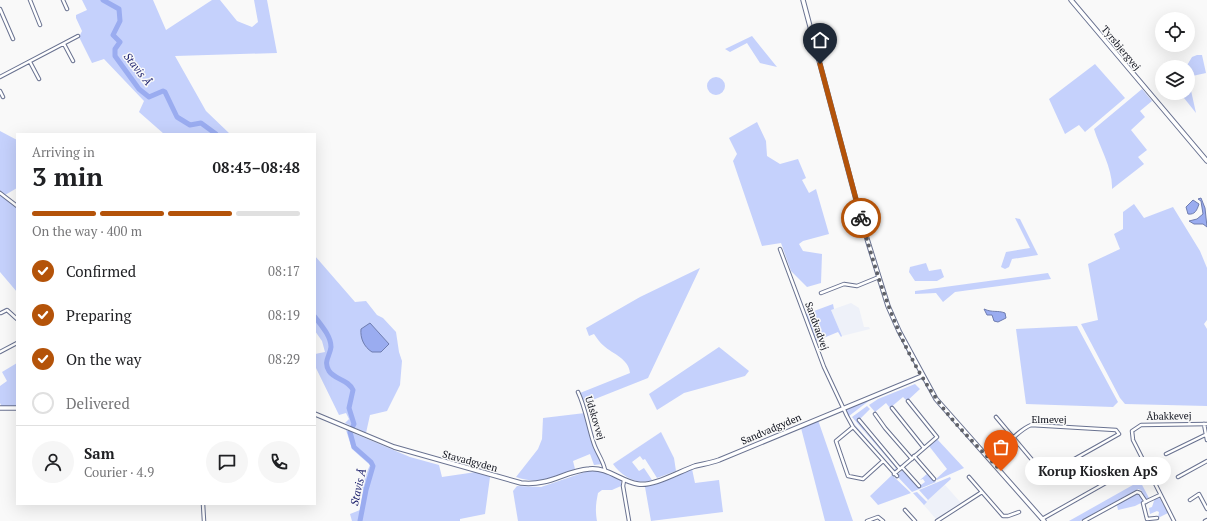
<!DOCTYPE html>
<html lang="en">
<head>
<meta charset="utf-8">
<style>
  :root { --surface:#fff; --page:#f6f6f6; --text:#202124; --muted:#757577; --line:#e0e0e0; --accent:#b45309 }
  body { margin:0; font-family:"PT Serif",serif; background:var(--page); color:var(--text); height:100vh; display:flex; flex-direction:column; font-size:15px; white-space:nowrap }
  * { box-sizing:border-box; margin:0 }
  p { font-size:13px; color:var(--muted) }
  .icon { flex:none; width:22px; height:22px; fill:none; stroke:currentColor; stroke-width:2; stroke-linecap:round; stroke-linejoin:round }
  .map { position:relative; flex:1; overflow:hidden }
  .side { position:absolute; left:16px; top:133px; width:300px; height:372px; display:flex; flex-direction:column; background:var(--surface); border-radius:0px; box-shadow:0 4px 16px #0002 }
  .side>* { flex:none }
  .controls { position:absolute; left:1155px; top:12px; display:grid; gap:8px }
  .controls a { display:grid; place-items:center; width:40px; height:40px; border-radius:50%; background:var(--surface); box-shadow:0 4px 16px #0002; font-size:20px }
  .pin { position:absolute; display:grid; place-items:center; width:34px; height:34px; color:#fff; margin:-41px -17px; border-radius:50% 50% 50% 0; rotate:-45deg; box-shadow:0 0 4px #0007 }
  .pin .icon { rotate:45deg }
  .courier { position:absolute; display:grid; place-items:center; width:40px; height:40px; margin:-20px; border:3px solid #b45309; border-radius:50%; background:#fff; color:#222; box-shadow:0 1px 5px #0007 }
  .bubble { position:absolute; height:28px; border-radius:14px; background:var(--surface); box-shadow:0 4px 16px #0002; font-size:13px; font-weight:700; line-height:28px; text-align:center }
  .head em { font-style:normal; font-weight:700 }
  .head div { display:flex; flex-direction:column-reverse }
  .head { display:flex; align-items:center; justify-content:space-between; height:68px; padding:0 16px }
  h1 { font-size:26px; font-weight:700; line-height:30px }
  .bar { display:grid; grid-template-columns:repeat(4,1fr); gap:6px 4px; align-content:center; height:48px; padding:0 16px }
  .bar i { height:5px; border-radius:3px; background:var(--line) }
  .bar .on { background:var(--accent) }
  .bar p { grid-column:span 4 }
  .line { display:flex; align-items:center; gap:10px; padding:0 16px; border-top:1px solid var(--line) }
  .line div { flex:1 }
  .round { display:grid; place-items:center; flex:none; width:42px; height:42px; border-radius:21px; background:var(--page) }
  ol { padding:0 16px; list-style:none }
  li { display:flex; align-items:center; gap:12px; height:44px }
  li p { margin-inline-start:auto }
  li .icon { padding:4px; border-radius:50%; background:var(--accent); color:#fff; stroke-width:4 }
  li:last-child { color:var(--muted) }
  li i { width:22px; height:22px; border:2px solid var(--line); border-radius:50% }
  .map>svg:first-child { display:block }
  .built { fill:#eef1f9 }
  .green { fill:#c5d1fc }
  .water { fill:#9aacf0; stroke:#6f7db0 }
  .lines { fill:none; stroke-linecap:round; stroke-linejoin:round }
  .river { stroke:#9aacf0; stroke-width:5 }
  .street-casing { stroke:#697290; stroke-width:4.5 }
  .secondary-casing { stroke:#697290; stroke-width:5.5 }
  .street { stroke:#fff; stroke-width:2.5 }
  .secondary { stroke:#fff; stroke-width:3.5 }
  .done { stroke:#5f6168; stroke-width:4; stroke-dasharray:0 7.2 }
  .route { stroke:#b45309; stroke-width:5 }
  .labels { text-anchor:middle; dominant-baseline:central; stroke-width:3; stroke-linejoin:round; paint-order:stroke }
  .street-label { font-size:10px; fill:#0c0f1a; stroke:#f9f9f9 }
  .water-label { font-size:11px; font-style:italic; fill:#1b1f6c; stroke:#f9f9f9 }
</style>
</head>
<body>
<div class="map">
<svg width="1207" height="521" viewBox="0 0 1207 521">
  <rect width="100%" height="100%" fill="#f9f9f9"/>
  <path class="built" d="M851,303L859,308L864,327H869L870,329L842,336L831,310Z
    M945,485L961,503L936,519L923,504Z"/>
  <path class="green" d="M82,0H153L166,30L212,0H220L237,21L252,27L258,22L254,0H267L277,53L175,56L206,111L230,134H164L139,112L144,101L104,59L92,63L79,37L82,31L76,18V15L87,10Z
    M752,36L777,67L760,63L747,43L730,52L725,49Z
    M1197,55H1202L1206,73L1188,77L1196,113L1180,93H1188V67H1186L1192,57Z
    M1095,64L1125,98L1085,132L1079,125L1065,134L1049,99Z
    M707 86a9 9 0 1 1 18 0a9 9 0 1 1-18 0Z
    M1142,89L1152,101L1140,111L1145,117L1131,130L1147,150L1138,157L1144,164L1112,189C1113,169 1100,148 1094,129Z
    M757,122L766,141L767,156L780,164L798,159L806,178L802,180L809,193L816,189L829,234L803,241L799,244L803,251L822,254L821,283L807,287L791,271L781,243L762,246L733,161L737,154L729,138Z
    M0,131L17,140V188L5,195L0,191Z
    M0,195L17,208V292L0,272Z
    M1134,204L1144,218L1173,207L1200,251L1207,268V320L1204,324L1207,329V406L1125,404L1120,398L1081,324L1098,320L1088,264L1120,249L1114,234L1123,229V212Z
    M1015,218L1020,219L1038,255L1012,259L1009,267L1005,269L1001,267L1006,252L1030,248Z
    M315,256L355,302L366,301L377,315L383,318L396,332L399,352L402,361L400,385L387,411L370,415L366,433L345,423L349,419L346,413L339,415L315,366V354L325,352L322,341L315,331Z
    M926,263L929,271L941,269L944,277L937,281H915L909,272L910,267Z
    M700,268L648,378L585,403L580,393L630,373C629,359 613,354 604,346C600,343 597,338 594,334L589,336L586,328L640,297Z
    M1048,273L1051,279L955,292L943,302L936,293L915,294V291Z
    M833,304L834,309L831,310L842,336L841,337L838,332L816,341L806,314Z
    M1077,326L1118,402L1113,407L1026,404L1016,329Z
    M719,347L749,371L745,376L684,393L657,410L649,394Z
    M17,363V406L2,407L0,403V386L7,381L2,372Z
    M915,384L920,389L907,401L903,397L890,408L886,403L875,412L869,405L878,399Z
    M874,397L849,416L855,425L894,470L896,468L852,417L867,406L870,409L858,421L865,428L864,430L897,468L895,471C885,464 847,420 846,409Z
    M585,413L591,441L603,464L594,465L590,454L573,461L575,469C552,479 540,485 516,477L538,449L542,439L543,418Z
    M818,420L853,521H825L801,428Z
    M346,430L410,457L439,465L442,477L476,472L490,477L485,514L460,519V521H352L350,514L360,510L363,490L361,485L370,465L352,449Z
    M661,432L674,458L676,471L657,478L645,459L643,460L640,456L632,462L639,471L644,468L652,480C638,486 621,476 613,464Z
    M937,439L964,468L937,480L936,479L947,469L929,446Z
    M692,469L695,483L719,480L723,512L651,521L645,487Z
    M903,469L918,487L925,482L923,479L920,480L928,473L936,482L912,492L897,476Z
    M591,470H601L621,480V486L612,490H602L598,493C596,503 595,510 597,521H518L513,491L517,486L541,487Z
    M892,475L911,493L878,505L870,496Z
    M950,477L951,479L928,500L919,490Z
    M1140,481L1149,498L1146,499L1141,490L1138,489L1080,521H1069Z
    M917,492L927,502L924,505L913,493Z
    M1136,493L1140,494L1143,502L1135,506L1118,510L1117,505H1115L1117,504Z
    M1159,497L1168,513L1158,518L1159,512L1157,511L1150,514L1149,508L1152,507L1155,498Z"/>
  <path class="water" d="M1201,198L1205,208L1207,227L1203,224H1194L1189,221L1197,219L1203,214L1201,201L1198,199Z
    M1193,200L1199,204C1197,210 1195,215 1188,214L1186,207Z
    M984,309C993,313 997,310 1005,313L1006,318L998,322L994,321L992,315H987Z
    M370,323L389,344L381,352H372C364,347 360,338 361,329Z"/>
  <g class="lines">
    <path class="river" d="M103,0L119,9L120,21L113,35L120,42L115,49V56L139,89L149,97L163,91L165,92L177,117L190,125L201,123L216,134
      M315,317C321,325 331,336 331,347C330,356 323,361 329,371C335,380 348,379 353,390L349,408L354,424L350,432L354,447L371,462L373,466L366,490L360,521"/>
    <defs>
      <path id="street" d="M30,0L40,25
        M63,0L67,9
        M0,9L13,39
        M64,44L73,61
        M30,62L39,79
        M0,77L78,36
        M0,91L3,97
        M0,193L17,206
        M780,249L824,367L847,416L853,427L897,476
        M821,293L844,284L857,286L879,277
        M1,313L7,310L17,319
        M0,352L17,343
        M578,392C586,409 588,427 594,444C597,453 603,460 605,470
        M892,408L924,448
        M875,414L885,428L912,459
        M859,420L900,469
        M1204,424L1207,440
        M853,427L836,441L848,476L863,479L883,461
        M1166,454L1205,435
        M914,456L934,479
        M990,460C1001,450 1018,430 1031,425L1116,430L1119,434L1046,475L1044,474L996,417
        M902,467L919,486
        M894,474L937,437L908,401
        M969,477L1003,516H1008L1019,512
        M1178,477L1207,461
        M624,480L623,486L629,521
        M1190,500L1199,494L1207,509
        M203,504L204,521
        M905,510L915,521
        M1157,518L1147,519L1143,503L1160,495
        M1042,519L1141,463
        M867,521L878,517L883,521
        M937,521L982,492
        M1084,521L1137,492L1140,493L1146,502
        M1174,521L1133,440L1132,431L1141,425L1207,424
        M1205,521L1207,520"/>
      <path id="secondary" d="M803,0L863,226L888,306L899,331L936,399L1044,521
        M1071,0L1207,161
        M0,408H17
        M315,414L394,447L521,483C551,486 564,471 589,469C608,467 620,481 638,484C653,487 680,471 695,466C703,464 711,463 719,460L922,376"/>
    </defs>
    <use href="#street" class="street-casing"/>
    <use href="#secondary" class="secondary-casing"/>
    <use href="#street" class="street"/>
    <use href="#secondary" class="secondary"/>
  </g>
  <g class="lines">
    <path class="done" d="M861,218C878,280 898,345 936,398C954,425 979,447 1001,471"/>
    <path class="route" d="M820,64L861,218"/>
  </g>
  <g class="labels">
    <g class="street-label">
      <text transform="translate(1121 48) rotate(50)">Tyrsbjergvej</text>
      <text transform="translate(817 326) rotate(70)">Sandvadvej</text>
      <text transform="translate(1169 416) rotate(-1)">Åbakkevej</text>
      <text transform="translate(595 418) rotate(73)">Udskovvej</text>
      <text x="1049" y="419">Elmevej</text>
      <text transform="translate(771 429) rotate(-23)">Sandvadgyden</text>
      <text transform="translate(470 461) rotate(15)">Stavadgyden</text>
    </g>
    <g class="water-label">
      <text transform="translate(138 69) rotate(52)">Stavis Å</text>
      <text transform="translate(358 487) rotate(-77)">Stavis Å</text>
    </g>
  </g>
</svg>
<div class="controls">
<a><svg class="icon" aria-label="locate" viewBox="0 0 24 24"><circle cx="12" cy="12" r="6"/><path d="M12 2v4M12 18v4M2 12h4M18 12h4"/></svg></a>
<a><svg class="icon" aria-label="layers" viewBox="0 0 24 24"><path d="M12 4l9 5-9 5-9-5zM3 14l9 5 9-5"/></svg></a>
</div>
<div class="pin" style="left:1001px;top:471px;background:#ea580c"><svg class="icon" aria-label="bag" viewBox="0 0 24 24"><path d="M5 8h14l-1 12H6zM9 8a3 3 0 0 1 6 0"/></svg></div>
<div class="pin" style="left:820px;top:64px;background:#1f2937"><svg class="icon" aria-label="home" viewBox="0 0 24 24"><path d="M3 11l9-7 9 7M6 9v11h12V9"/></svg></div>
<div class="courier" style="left:861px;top:218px"><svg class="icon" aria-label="bike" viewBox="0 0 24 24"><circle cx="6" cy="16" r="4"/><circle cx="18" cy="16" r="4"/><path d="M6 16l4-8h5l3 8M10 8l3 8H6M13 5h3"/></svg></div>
<div class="bubble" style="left:1025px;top:457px;width:146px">Korup Kiosken ApS</div>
<section class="side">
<div class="head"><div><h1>3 min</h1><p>Arriving in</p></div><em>08:43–08:48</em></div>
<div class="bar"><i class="on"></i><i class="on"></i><i class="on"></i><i></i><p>On the way · 400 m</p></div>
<ol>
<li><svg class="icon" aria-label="check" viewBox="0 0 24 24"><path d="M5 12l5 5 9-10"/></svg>Confirmed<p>08:17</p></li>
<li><svg class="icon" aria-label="check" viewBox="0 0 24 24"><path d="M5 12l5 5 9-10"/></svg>Preparing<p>08:19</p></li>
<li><svg class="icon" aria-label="check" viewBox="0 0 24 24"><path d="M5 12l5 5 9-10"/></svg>On the way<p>08:29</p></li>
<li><i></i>Delivered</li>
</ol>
<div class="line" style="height:72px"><a class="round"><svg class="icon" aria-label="person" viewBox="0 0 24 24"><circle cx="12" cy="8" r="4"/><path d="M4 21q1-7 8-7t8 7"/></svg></a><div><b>Sam</b><p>Courier · 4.9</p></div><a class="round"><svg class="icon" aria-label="chat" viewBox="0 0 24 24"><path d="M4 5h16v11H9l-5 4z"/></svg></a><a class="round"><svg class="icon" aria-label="phone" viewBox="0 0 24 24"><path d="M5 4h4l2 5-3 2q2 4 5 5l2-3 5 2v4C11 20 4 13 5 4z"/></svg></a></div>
</section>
</div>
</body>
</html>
